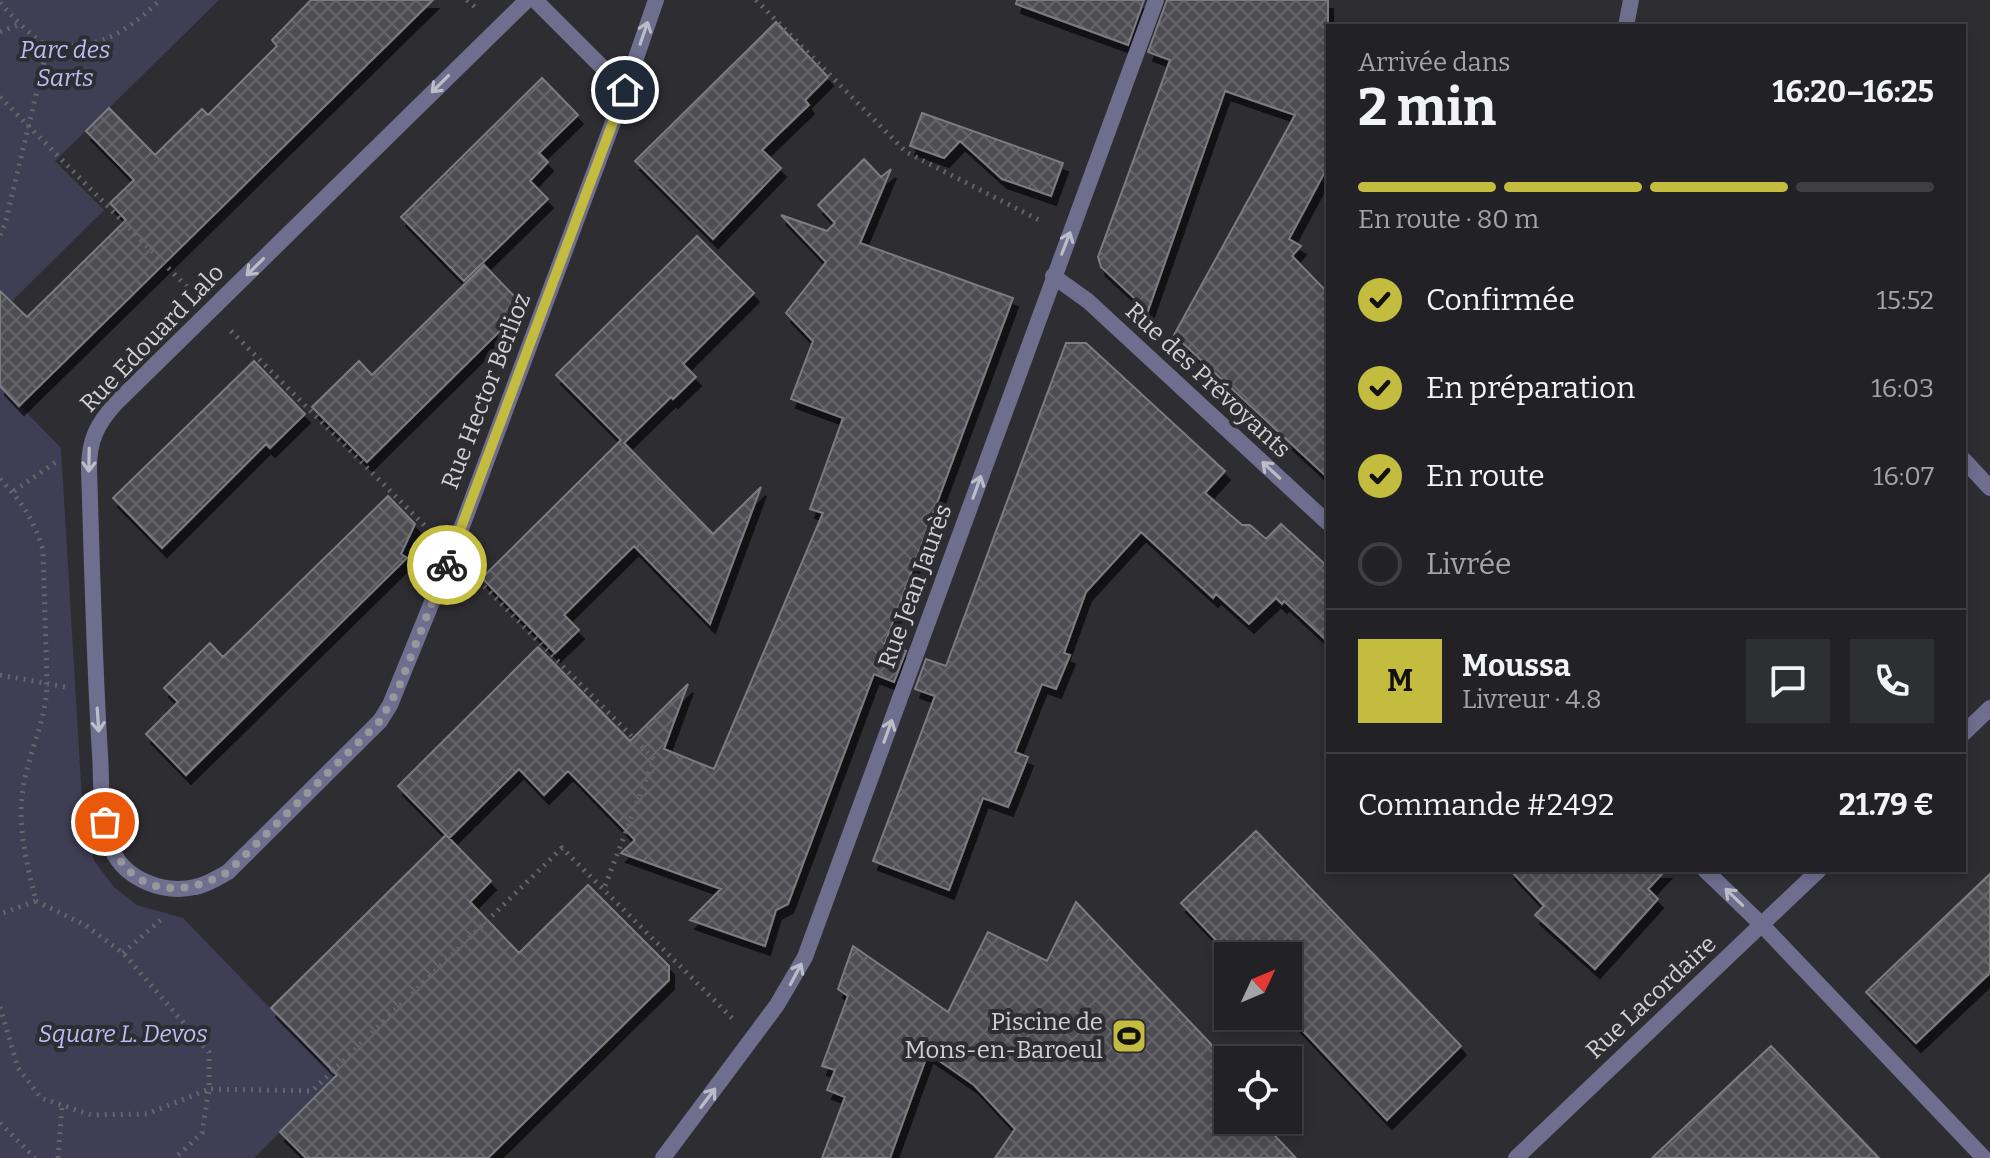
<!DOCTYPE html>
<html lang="fr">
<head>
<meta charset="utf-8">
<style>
  :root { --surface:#222226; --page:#2e2f32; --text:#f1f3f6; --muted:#a2a4a7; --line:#3f3f43; --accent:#c4bc3e }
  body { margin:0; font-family:Bitter,serif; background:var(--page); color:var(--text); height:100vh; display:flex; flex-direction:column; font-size:30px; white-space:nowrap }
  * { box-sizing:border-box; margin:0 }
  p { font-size:26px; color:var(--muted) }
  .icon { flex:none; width:44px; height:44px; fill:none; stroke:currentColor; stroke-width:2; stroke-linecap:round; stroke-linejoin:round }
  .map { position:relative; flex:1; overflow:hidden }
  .sheet { position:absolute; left:1326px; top:24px; width:640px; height:848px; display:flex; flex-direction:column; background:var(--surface); border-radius:0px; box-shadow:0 4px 12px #0003,0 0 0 2px var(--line) }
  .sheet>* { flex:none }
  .needle { width:52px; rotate:46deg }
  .tools { position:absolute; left:1214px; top:942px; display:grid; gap:16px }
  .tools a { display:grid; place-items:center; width:88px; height:88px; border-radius:0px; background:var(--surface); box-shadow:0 4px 12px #0003,0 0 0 2px var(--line); font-size:40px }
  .pin { position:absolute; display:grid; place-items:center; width:68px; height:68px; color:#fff; margin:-34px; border:4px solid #fff; border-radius:50%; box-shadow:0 2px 8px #0007 }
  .courier { position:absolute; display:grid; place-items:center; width:80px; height:80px; margin:-40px; border:6px solid #c4bc3e; border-radius:50%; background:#fff; color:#222; box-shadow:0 2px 10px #0007 }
  .summary em { font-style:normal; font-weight:700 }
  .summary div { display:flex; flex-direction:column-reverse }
  .summary { display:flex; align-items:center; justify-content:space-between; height:136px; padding:0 32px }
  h1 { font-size:52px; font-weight:700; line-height:60px }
  .bar { display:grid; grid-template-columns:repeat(4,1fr); gap:12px 8px; align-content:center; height:96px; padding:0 32px }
  .bar i { height:10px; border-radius:6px; background:var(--line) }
  .bar .current { background:var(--accent) }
  .bar p { grid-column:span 4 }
  .line { display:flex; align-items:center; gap:20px; padding:0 32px; border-top:2px solid var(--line) }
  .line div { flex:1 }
  .round { display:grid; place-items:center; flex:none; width:84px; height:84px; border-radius:0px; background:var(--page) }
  ol { padding:0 32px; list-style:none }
  li { display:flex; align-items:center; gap:24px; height:88px }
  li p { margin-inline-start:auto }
  li .icon { padding:8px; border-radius:50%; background:var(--accent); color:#111; stroke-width:4 }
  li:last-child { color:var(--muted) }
  li i { width:44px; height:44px; border:4px solid var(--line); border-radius:50% }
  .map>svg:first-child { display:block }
  .green { fill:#3f3e55 }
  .building { fill:url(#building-cross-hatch); stroke:#7b7b81; stroke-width:2; filter:url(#shadow) }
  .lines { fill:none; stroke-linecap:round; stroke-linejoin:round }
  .path { stroke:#65656a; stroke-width:5; stroke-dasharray:2 6; stroke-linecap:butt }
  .minor { stroke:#6f6e8f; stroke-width:16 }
  .oneway { stroke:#bdbdc7 }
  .done { stroke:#98989c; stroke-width:8; stroke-dasharray:0 14.4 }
  .route { stroke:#c4bc3e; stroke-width:10 }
  .labels { text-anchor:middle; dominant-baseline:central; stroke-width:8; stroke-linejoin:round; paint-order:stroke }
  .park-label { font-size:24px; font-style:italic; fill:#bdbbf6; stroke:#2d2d32 }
  .street-label { font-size:24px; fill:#d1d1d5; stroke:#2d2d32 }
  .poi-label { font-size:24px; fill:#d1d1d5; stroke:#2d2d32; text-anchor:end }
</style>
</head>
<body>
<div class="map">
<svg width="1990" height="1158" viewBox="0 0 1990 1158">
  <defs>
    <pattern id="building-cross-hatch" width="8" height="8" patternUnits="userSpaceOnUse" patternTransform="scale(2)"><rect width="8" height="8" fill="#4d4d52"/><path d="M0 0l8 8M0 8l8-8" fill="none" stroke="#66666a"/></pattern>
    <filter id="shadow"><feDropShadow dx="5" dy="9" stdDeviation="0" flood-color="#0009"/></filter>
  </defs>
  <rect width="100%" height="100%" fill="#2d2d32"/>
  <path class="green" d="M0,0H219L55,161L104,210L0,313Z
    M0,385L61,448L84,834L95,862L114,887L137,905L183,918L336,1076L254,1158H0Z"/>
  <path class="building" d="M311,0H433L19,406L0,386V291L27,317L126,220L110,203L134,180L86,131L109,108L155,155L202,109L208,115L277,46L272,40Z
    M1017,0H1144L1128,45L1016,4Z
    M1167,0H1328V166L1289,239L1301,246L1292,256L1328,293V478L1174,335L1295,115L1225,91L1148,311L1101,267L1098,257L1170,60L1148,52Z
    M776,22L828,77L805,100L809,105L762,150L781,168L713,239L635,161Z
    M542,78L578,115L539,153L548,162L530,181L548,199L464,281L401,217Z
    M922,113L1063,163L1051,196L1002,179L960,141L944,158L910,146Z
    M864,159L881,177L891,169L860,243L1013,298L885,643L906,651L894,682L874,674L788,904L776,910L765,946L690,920L721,889L621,853L635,840L568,771L544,795L519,769L449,838L398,786L538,647L630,741L688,684L664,749L714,769L823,513L810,509L843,418L791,399L813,341L786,313L826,262L781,215L827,231L835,223L818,205Z
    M697,236L754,293L683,364L696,377L673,399L671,397L624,443L713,534L761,487L710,624L634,546L564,615L579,630L555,653L482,578L621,440L556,375Z
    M484,265L516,298L502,329L367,462L312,407L359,361L372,375Z
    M1066,343H1086L1225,471L1205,493L1242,525H1250L1266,539L1281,524L1328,567V642L1284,601L1282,604L1276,598L1249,624L1216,594L1213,598L1141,532L1086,592L1064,653L1070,655L1056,689L1042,684L1015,752L1028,757L1008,807L983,798L949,890L873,861L935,696L915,689L926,659L946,666Z
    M254,361L305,414L270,448L266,444L162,548L113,498Z
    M388,496L415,524L401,554L407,558L186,775L146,734L178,702L164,688L210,643L223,657Z
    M1256,831L1461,1046L1387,1120L1288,1015V956H1231L1181,903Z
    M446,835L491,881L470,902L519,953L588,885L669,966V980L488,1158H306L280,1132L337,1075L271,1008Z
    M1510,870H1666L1648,889L1658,899L1595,969L1535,915L1544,906Z
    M1990,874V973L1916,1043L1866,992Z
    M1076,902L1228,1062V1120H1260L1296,1158H995L1015,1129L974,1085L928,1053L890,1158H822L845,1097L827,1090L835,1070L822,1066L848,996L838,989L853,946L948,1012L988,932L1047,961Z
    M1771,1046L1879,1158H1652L1740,1075Z"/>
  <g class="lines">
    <path class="path" d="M467,0L476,8
      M756,0L906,152L1043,222
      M0,3C11,15 33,39 47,45C52,47 61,46 66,46C104,48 134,25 160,0
      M0,32L20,24
      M0,97L190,290
      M0,235L5,224L48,45
      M231,331L430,531
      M0,479C20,500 35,521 43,550L47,685C46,721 28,754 23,789C17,827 27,865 36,901L0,914
      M14,491L59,460
      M473,575L654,759L603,891
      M0,675L66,687
      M36,901L85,925L123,953L209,1052V1089L312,1091L562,848L732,1018
      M123,953L164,917
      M0,1007L18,1068L41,1098L91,1115L147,1114L209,1089L202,1133L175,1158
      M0,1123L35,1158
      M58,1158L62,1105"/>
    <path class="minor" d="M527,0L116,403C97,424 89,440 89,468C92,563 94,659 100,754C102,784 99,822 112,850C126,880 164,894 195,887C207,885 217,878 228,872L380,721L390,705L452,553L625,90L656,0
      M535,0L625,90
      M1626,26L1631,0
      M1053,276L1088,301L1328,523
      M1964,460L1990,488
      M1964,733L1990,708
      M1705,870L1762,925L1984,1158
      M663,1158L777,1005L805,957L1156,0
      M1516,1158L1819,870"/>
  </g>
  <defs><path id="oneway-shaft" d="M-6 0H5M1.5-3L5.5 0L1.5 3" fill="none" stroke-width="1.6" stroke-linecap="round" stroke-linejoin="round" transform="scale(2)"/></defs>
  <g class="oneway">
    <use href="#oneway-shaft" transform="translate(644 33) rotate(-71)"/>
    <use href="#oneway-shaft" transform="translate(440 84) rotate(135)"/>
    <use href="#oneway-shaft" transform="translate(1066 243) rotate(-69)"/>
    <use href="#oneway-shaft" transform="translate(255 267) rotate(135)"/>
    <use href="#oneway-shaft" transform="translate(89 460) rotate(91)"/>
    <use href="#oneway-shaft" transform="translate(1271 470) rotate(-137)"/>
    <use href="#oneway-shaft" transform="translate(977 487) rotate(-70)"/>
    <use href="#oneway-shaft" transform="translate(98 720) rotate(86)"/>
    <use href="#oneway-shaft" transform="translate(888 731) rotate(-70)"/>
    <use href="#oneway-shaft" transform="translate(1734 897) rotate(-136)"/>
    <use href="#oneway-shaft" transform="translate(796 974) rotate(-62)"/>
    <use href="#oneway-shaft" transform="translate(708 1098) rotate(-53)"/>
  </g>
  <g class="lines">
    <path class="done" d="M105,822C118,889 172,904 228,872L380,721L398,689L447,565"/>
    <path class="route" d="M447,565L625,90"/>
  </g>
  <defs>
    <symbol id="stadium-square" viewBox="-11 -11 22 22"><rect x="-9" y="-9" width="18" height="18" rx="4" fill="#c4bc3e" stroke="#2d2d32"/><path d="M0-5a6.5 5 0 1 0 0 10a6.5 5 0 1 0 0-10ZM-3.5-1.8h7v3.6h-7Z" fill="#111"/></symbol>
  </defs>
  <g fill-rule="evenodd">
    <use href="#stadium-square" x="1109" y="1016" width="40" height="40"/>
  </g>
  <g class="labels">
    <g class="park-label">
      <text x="65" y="50">Parc des<tspan x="65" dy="28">Sarts</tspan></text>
      <text x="123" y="1034">Square L. Devos</text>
    </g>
    <g class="street-label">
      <text transform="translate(152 338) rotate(-46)">Rue Edouard Lalo</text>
      <text transform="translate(1208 380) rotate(43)">Rue des Prévoyants</text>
      <text transform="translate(486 391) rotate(-69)">Rue Hector Berlioz</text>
      <text transform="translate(915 586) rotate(-70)">Rue Jean Jaurès</text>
      <text transform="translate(1651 997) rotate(-43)">Rue Lacordaire</text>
    </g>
    <g class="poi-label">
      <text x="1103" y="1022">Piscine de<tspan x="1103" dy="28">Mons-en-Baroeul</tspan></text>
    </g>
  </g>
</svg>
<div class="tools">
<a><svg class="needle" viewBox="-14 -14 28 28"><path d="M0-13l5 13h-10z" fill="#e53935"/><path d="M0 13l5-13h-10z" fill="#a2a4a7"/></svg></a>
<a><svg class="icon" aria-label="locate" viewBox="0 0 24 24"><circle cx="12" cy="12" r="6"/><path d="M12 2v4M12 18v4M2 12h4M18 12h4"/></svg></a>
</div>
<div class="pin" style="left:105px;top:822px;background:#ea580c"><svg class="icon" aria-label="bag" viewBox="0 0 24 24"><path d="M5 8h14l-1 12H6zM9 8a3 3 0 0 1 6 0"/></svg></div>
<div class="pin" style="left:625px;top:90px;background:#1f2937"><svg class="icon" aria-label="home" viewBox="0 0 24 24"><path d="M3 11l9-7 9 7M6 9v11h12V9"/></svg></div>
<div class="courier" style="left:447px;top:565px"><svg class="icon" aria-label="bike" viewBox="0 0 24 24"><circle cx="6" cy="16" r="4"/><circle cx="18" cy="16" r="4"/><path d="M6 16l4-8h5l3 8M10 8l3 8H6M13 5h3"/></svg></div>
<section class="sheet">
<div class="summary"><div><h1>2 min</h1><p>Arrivée dans</p></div><em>16:20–16:25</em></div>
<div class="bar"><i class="current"></i><i class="current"></i><i class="current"></i><i></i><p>En route · 80 m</p></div>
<ol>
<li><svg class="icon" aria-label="check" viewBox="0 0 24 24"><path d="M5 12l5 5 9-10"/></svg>Confirmée<p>15:52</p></li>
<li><svg class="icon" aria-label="check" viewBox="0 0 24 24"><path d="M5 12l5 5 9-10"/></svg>En préparation<p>16:03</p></li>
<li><svg class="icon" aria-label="check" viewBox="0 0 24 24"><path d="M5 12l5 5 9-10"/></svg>En route<p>16:07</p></li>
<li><i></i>Livrée</li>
</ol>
<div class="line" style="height:144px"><b class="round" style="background:var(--accent);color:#111">M</b><div><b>Moussa</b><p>Livreur · 4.8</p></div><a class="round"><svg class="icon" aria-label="chat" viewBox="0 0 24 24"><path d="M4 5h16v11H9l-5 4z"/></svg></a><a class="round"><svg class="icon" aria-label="phone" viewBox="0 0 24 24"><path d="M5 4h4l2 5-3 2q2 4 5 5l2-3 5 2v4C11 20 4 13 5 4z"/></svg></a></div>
<div class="line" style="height:104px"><div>Commande #2492</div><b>21.79 €</b></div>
</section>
</div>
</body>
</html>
